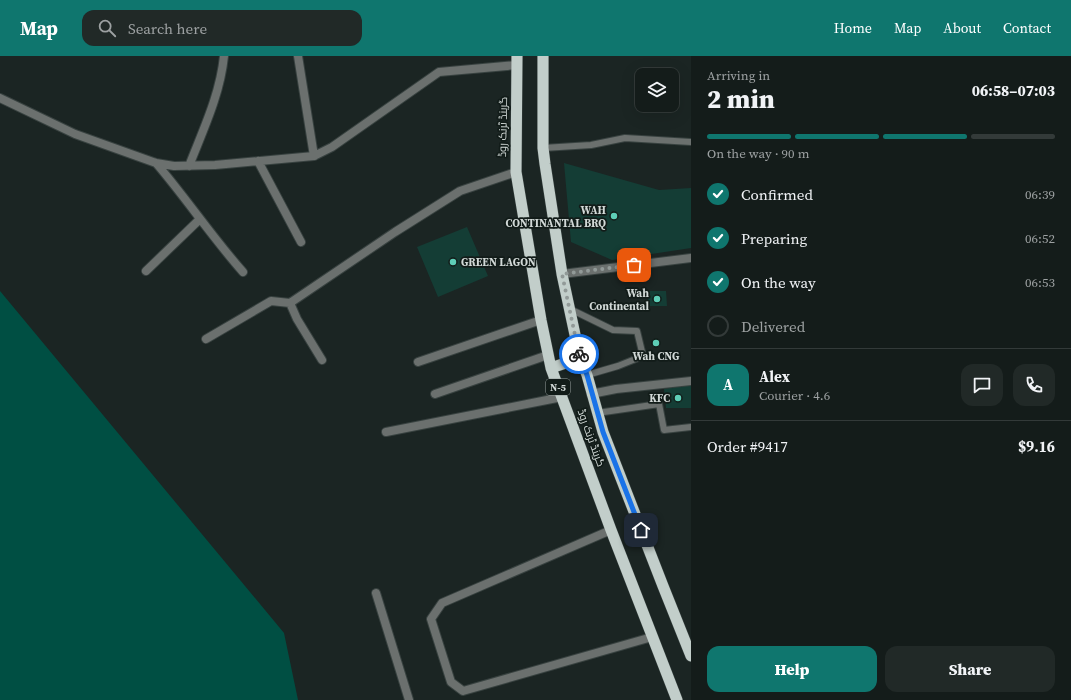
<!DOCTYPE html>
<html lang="en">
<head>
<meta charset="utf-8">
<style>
  :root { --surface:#141c1a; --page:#212927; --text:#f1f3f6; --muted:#9da1a2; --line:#333a39; --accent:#0f766e }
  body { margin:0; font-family:"Source Serif 4",Cairo,serif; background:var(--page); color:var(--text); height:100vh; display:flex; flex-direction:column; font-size:15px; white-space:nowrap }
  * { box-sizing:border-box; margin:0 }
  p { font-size:13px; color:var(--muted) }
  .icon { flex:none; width:22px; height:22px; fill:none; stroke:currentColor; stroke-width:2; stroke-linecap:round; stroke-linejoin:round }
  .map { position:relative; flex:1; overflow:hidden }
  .details { display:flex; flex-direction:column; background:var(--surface); width:380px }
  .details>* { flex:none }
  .buttons { position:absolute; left:635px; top:12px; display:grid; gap:8px }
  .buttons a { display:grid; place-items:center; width:44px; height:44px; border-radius:8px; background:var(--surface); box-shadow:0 4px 16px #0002,0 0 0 1px var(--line); font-size:20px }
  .pin { position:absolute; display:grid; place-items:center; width:34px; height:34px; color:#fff; margin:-17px; border-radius:8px; box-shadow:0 2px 6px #0006 }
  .courier { position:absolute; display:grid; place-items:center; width:40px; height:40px; margin:-20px; border:3px solid #1a73e8; border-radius:50%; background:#fff; color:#222; box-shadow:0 1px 5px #0007 }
  .head em { font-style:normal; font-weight:800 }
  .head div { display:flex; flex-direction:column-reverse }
  .head { display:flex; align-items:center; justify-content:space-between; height:68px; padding:0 16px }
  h1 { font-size:26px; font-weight:800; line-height:30px }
  .bar { display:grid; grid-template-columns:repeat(4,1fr); gap:6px 4px; align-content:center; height:48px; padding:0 16px }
  .bar i { height:5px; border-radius:3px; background:var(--line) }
  .bar .selected { background:var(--accent) }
  .bar p { grid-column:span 4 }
  .line { display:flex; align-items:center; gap:10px; padding:0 16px; border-top:1px solid var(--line) }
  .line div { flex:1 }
  .round { display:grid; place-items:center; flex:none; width:42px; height:42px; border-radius:12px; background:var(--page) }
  ol { padding:0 16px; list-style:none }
  li { display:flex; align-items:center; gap:12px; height:44px }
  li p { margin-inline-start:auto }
  li .icon { padding:4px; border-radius:50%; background:var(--accent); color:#fff; stroke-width:4 }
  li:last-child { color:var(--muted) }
  li i { width:22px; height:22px; border:2px solid var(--line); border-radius:50% }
  .action { display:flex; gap:8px; margin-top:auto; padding:8px 16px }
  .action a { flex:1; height:46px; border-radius:12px; background:var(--accent); color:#fff; font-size:16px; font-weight:800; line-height:46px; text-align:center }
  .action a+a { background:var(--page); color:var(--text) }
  header { display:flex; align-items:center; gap:24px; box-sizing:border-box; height:56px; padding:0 20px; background:var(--accent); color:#fff }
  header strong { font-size:19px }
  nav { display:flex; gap:22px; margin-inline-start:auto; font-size:14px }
  .search { width:280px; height:36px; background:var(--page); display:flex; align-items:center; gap:10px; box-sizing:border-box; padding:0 14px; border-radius:12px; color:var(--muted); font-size:15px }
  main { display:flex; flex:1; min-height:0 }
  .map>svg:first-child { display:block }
  .green { fill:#004f43 }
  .building { fill:#143d35 }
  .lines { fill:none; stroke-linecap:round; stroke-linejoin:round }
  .service-casing { stroke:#384240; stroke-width:8 }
  .minor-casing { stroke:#384240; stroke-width:10 }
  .trunk-casing { stroke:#384240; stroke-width:12 }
  .service { stroke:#6b706e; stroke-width:6 }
  .minor { stroke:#6b706e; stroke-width:8 }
  .trunk { stroke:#c2ceca; stroke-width:11 }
  .done { stroke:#929a98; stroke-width:4; stroke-dasharray:0 7.2 }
  .route { stroke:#1a73e8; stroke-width:5 }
  .poi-dot { fill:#5eceb7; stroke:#121c19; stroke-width:1.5 }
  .labels { text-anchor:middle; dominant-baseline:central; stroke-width:3.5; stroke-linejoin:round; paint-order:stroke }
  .shield { fill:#121c19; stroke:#98a09e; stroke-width:1 }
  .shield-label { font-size:10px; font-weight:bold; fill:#d2d9d7 }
  .street-label { font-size:11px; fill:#d2d9d7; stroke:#121c19 }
  .poi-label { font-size:11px; font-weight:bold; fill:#d2d9d7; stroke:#121c19; text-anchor:end }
</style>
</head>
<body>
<header>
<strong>Map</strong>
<div class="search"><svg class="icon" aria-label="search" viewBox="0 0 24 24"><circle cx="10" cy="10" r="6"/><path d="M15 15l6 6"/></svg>Search here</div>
<nav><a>Home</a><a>Map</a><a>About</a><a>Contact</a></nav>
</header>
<main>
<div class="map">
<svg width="691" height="644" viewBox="0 0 691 644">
  <rect width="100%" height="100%" fill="#1b2523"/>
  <path class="green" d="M0,235L284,577L298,644H0Z"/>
  <path class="building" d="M564,107L659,134L691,132V192L612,204L571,186Z
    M467,171L488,220L438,241L417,191Z
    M648,235H666L667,250H648Z
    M691,328V352H666L664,333Z"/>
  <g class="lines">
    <defs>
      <path id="service" d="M543,92L591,89L625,82L691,86
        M568,252L613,274L637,275L643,300L618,310L587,319
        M597,357L659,348L664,374L691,371"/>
      <path id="minor" d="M298,0L314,100
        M0,42L75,78L156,107L174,110L215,109L314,100L332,91L439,16L517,9
        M258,105L301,186
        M156,107C186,142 212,181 243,216
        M189,110C203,74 220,39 224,0
        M146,215L200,163
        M562,218L691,202
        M206,283L271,245L290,247
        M322,304L297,263L290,247L395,176L460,135L516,116
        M418,306L541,264
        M435,338L548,299
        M591,338L616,333L691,325
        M386,376L562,341
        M611,474L442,547L431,563L451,626L463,635L652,581
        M376,537L409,644"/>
      <path id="trunk" d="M517,0L516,116L541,264L551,312L611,474L677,644
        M543,0V92L545,108L562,218L580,302L587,319L603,376L663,530L691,600
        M551,312L580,302"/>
    </defs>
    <use href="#service" class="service-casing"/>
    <use href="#minor" class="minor-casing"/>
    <use href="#trunk" class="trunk-casing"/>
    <use href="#service" class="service"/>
    <use href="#minor" class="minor"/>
    <use href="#trunk" class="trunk"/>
  </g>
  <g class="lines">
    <path class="done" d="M579,298L562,218L634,209"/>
    <path class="route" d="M579,298L587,319L603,376L641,474"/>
  </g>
  <g class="poi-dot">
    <circle cx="614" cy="160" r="4"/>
    <circle cx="453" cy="206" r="4"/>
    <circle cx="657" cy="243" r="4"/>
    <circle cx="656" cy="287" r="4"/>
    <circle cx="678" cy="342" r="4"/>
  </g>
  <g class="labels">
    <rect class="shield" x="546" y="323" width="24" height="16" rx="3"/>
    <g class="shield-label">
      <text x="558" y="331">N-5</text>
    </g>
    <g class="street-label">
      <text transform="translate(503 71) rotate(-89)">گرینڈ ٹرنک روڈ</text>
      <text transform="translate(591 382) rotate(70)">گرینڈ ٹرنک روڈ</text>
    </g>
    <g class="poi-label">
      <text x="606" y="154">WAH<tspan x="606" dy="13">CONTINANTAL BRQ</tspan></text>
      <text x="461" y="206" text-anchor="start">GREEN LAGON</text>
      <text x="649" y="237">Wah<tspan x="649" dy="13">Continental</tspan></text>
      <text x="656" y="300" text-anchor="middle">Wah CNG</text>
      <text x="670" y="342">KFC</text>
    </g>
  </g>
</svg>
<div class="buttons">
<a><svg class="icon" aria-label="layers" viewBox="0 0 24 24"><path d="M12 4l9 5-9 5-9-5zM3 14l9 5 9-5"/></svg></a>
</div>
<div class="pin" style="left:634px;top:209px;background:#ea580c"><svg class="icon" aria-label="bag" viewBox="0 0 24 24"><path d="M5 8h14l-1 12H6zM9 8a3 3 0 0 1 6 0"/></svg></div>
<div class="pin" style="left:641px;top:474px;background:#1f2937"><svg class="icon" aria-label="home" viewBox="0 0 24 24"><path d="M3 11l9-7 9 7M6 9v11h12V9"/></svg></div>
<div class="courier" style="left:579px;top:298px"><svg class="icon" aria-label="bike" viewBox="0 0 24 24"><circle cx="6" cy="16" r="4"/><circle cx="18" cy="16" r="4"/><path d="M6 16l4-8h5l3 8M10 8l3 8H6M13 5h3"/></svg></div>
</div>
<section class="details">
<div class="head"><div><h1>2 min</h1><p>Arriving in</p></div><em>06:58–07:03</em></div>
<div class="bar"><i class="selected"></i><i class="selected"></i><i class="selected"></i><i></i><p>On the way · 90 m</p></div>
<ol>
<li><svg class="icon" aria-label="check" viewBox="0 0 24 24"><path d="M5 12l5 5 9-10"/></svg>Confirmed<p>06:39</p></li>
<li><svg class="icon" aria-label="check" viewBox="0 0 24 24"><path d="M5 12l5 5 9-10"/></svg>Preparing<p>06:52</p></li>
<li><svg class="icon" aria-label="check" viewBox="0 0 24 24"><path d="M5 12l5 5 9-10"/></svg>On the way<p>06:53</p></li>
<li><i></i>Delivered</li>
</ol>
<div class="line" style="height:72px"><b class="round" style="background:var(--accent);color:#fff">A</b><div><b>Alex</b><p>Courier · 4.6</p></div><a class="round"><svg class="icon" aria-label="chat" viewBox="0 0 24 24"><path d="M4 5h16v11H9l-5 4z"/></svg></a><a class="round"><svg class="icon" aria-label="phone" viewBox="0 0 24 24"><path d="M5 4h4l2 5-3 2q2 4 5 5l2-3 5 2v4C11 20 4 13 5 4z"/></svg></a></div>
<div class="line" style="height:52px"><div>Order #9417</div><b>$9.16</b></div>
<div class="action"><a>Help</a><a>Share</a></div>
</section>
</main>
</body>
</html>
